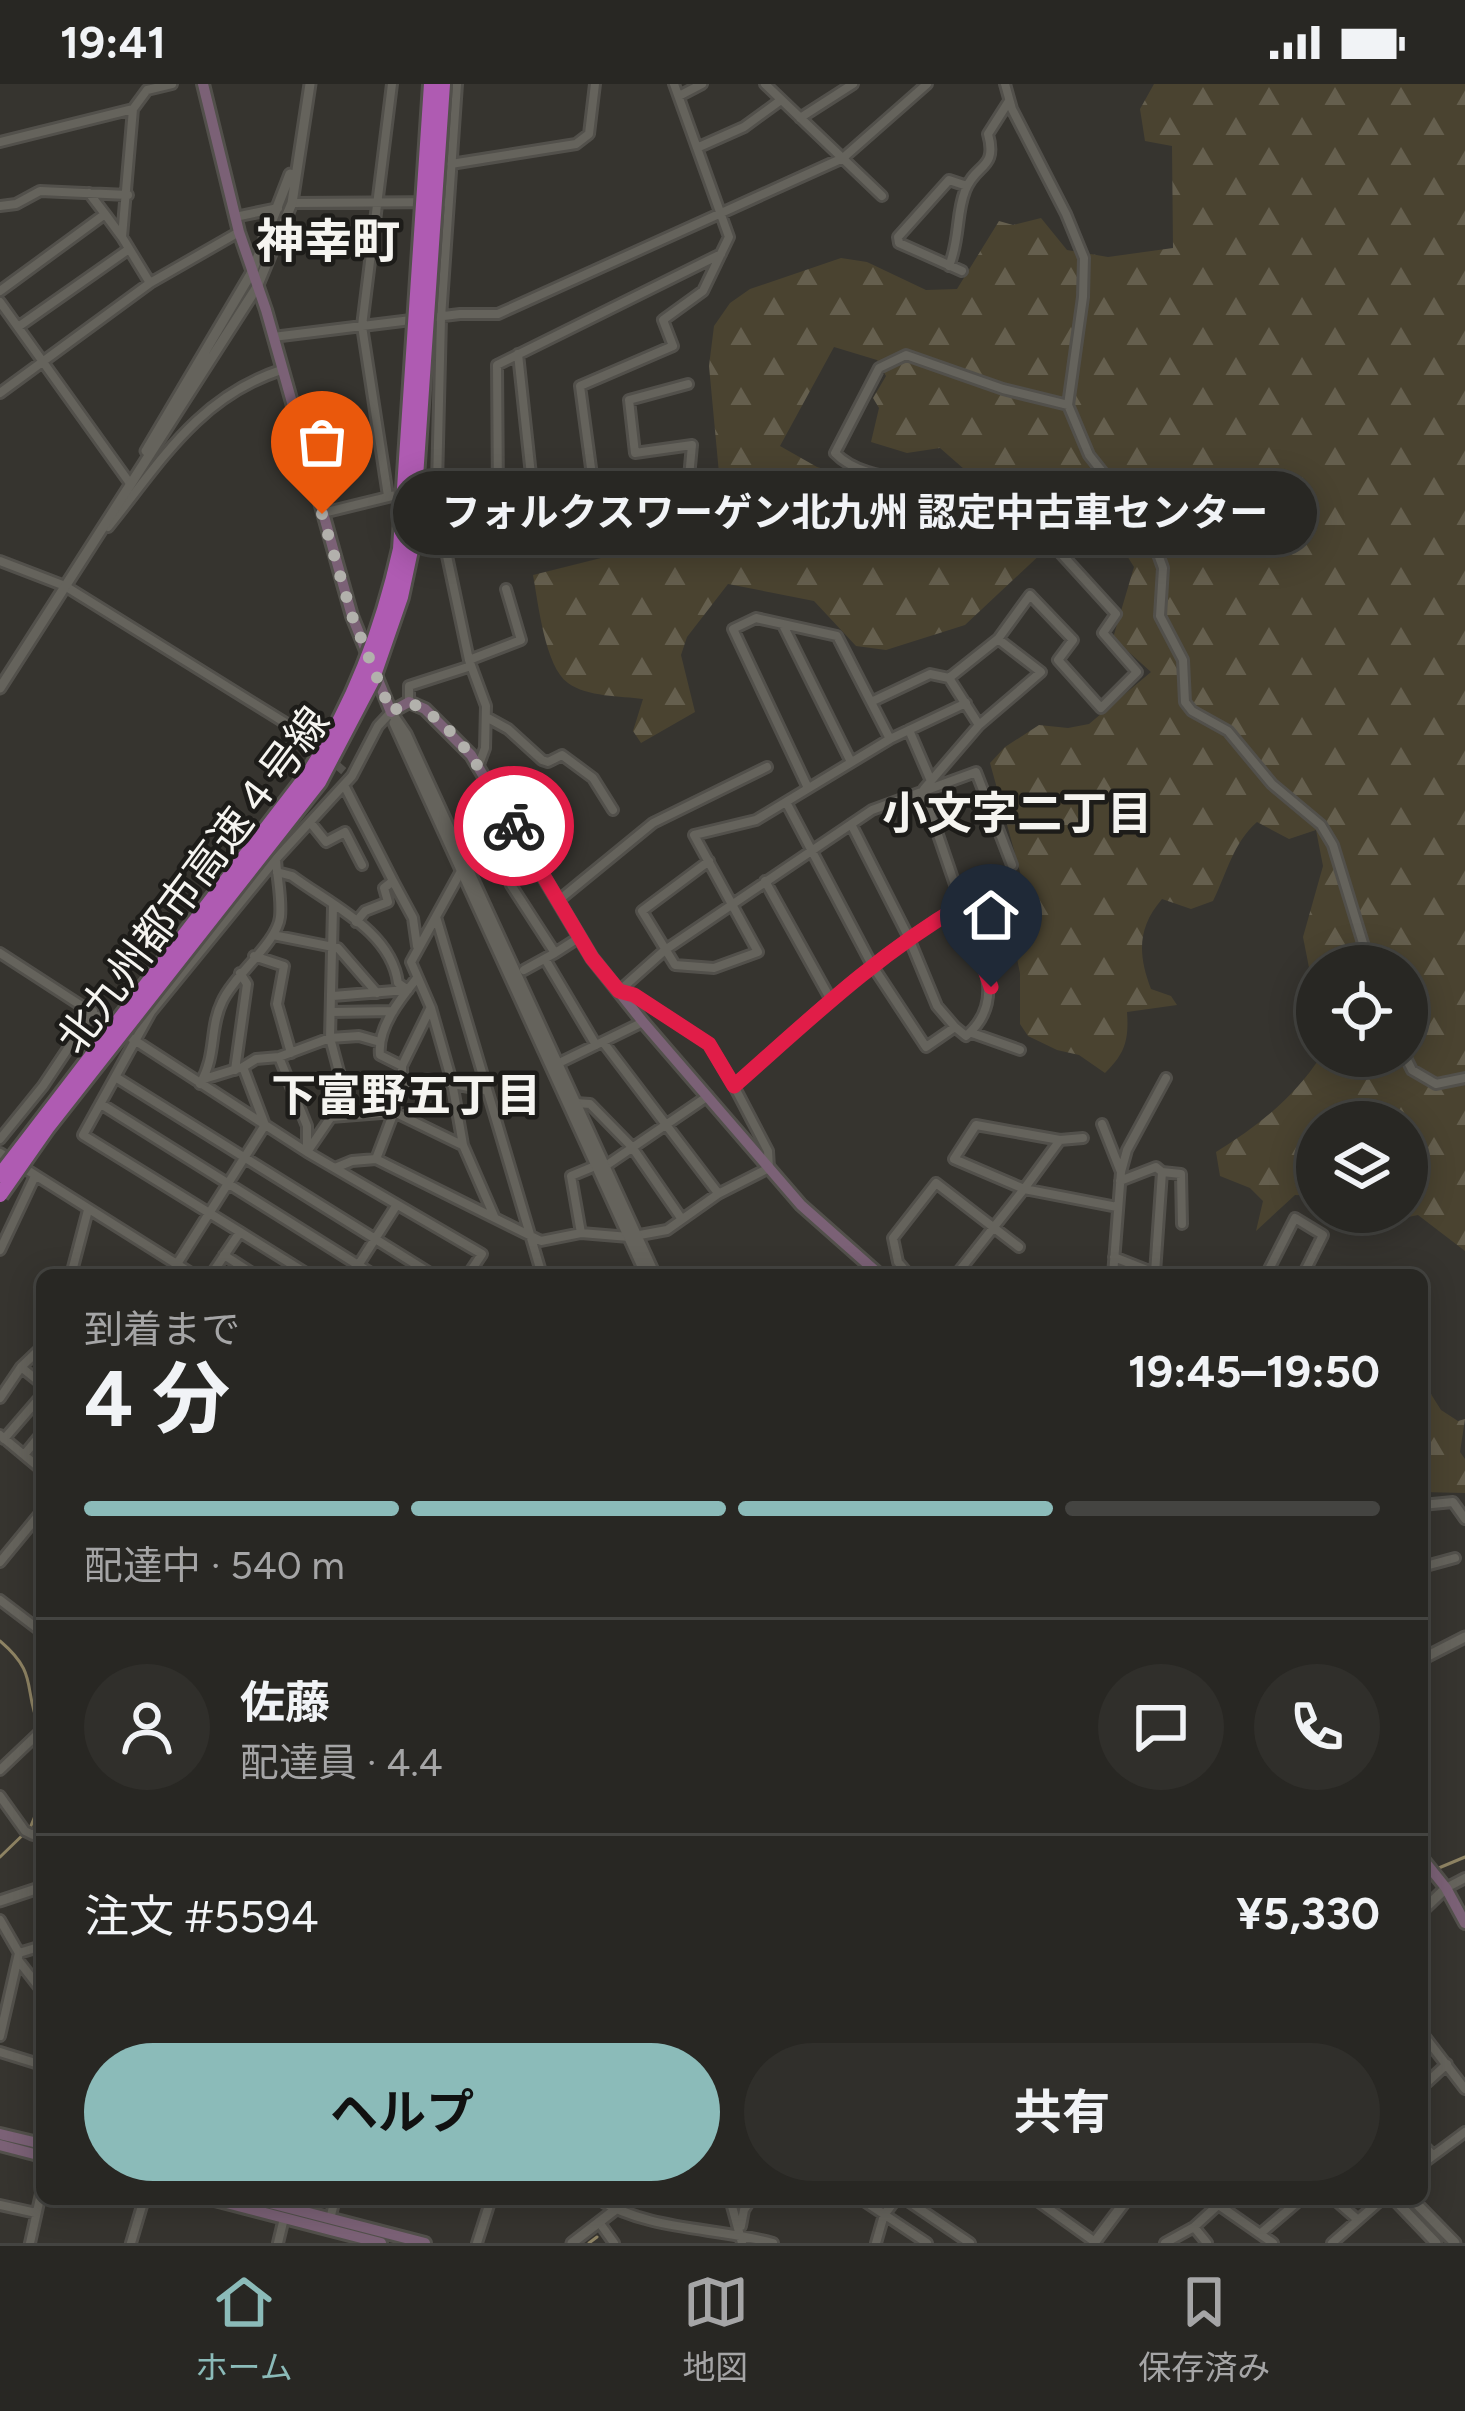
<!DOCTYPE html>
<html lang="ja">
<head>
<meta charset="utf-8">
<style>
  :root { --surface:#282723; --page:#302f2b; --text:#f1f3f6; --muted:#a5a5a6; --line:#444441; --accent:#8bbbb9 }
  body { margin:0; font-family:Figtree,"Noto Sans JP",sans-serif; background:var(--page); color:var(--text); height:100vh; display:flex; flex-direction:column; font-size:45px; white-space:nowrap }
  * { box-sizing:border-box; margin:0 }
  p { font-size:39px; color:var(--muted) }
  .icon { flex:none; width:66px; height:66px; fill:none; stroke:currentColor; stroke-width:2; stroke-linecap:round; stroke-linejoin:round }
  .map { position:relative; flex:1; overflow:hidden }
  .sheet { position:absolute; left:36px; top:1185px; width:1392px; height:936px; display:flex; flex-direction:column; background:var(--surface); border-radius:18px; box-shadow:0 6px 30px #0003,0 0 0 3px var(--line) }
  .sheet>* { flex:none }
  .tools { position:absolute; left:1296px; top:861px; display:grid; gap:24px }
  .tools a { display:grid; place-items:center; width:132px; height:132px; border-radius:50%; background:var(--surface); box-shadow:0 6px 30px #0003,0 0 0 3px var(--line); font-size:60px }
  .pin { position:absolute; display:grid; place-items:center; width:102px; height:102px; color:#fff; margin:-123px -51px; border-radius:50% 50% 50% 0; rotate:-45deg; box-shadow:0 0 12px #0007 }
  .pin .icon { rotate:45deg }
  .courier { position:absolute; display:grid; place-items:center; width:120px; height:120px; margin:-60px; border:9px solid #e11d48; border-radius:50%; background:#fff; color:#222; box-shadow:0 3px 15px #0007 }
  .bubble { position:absolute; height:84px; border-radius:42px; background:var(--surface); box-shadow:0 6px 30px #0003,0 0 0 3px var(--line); font-size:39px; font-weight:700; line-height:84px; text-align:center }
  .overview em { font-style:normal; font-weight:700 }
  .overview div { display:flex; flex-direction:column-reverse }
  .overview { display:flex; align-items:center; justify-content:space-between; height:204px; padding:0 48px }
  h1 { font-size:78px; font-weight:700; line-height:90px }
  .bar { display:grid; grid-template-columns:repeat(4,1fr); gap:18px 12px; align-content:center; height:144px; padding:0 48px }
  .bar i { height:15px; border-radius:9px; background:var(--line) }
  .bar .current { background:var(--accent) }
  .bar p { grid-column:span 4 }
  .line { display:flex; align-items:center; gap:30px; padding:0 48px; border-top:3px solid var(--line) }
  .line div { flex:1 }
  .round { display:grid; place-items:center; flex:none; width:126px; height:126px; border-radius:63px; background:var(--page) }
  .action { display:flex; gap:24px; margin-top:auto; padding:24px 48px }
  .action a { flex:1; height:138px; border-radius:72px; background:var(--accent); color:#111; font-size:48px; font-weight:700; line-height:138px; text-align:center }
  .action a+a { background:var(--page); color:var(--text) }
  .status { display:flex; justify-content:space-between; align-items:center; height:84px; padding:0 60px; background:var(--surface); direction:ltr }
  .status svg { height:33px; fill:currentColor }
  .tabs { display:flex; justify-content:space-around; align-items:center; height:168px; border-top:3px solid var(--line); background:var(--surface); font-size:33px; color:var(--muted) }
  .tabs a { display:grid; justify-items:center; gap:6px }
  .tabs .current { color:var(--accent) }
  .map>svg:first-child { display:block }
  .forest { fill:url(#forest-firs); fill-rule:evenodd }
  .lines { fill:none; stroke-linecap:round; stroke-linejoin:round }
  .stream { stroke:#8e8363; stroke-width:3 }
  .minor-tunnel { stroke:#53514c; stroke-width:8; stroke-dasharray:8 4; stroke-linecap:butt }
  .minor-casing { stroke:#52504b; stroke-width:14 }
  .tertiary-casing { stroke:#52504b; stroke-width:15 }
  .secondary-casing { stroke:#52504b; stroke-width:16 }
  .minor { stroke:#65635c; stroke-width:8 }
  .tertiary { stroke:#65635c; stroke-width:9 }
  .secondary { stroke:#7b6176; stroke-width:10 }
  .motorway-bridge-casing { stroke:#52504b; stroke-width:20; stroke-linecap:butt }
  .motorway-bridge { stroke:#af5bb2; stroke-width:14 }
  .done { stroke:#b2b1ac; stroke-width:12; stroke-dasharray:0 21.6 }
  .route { stroke:#e11d48; stroke-width:15 }
  .labels { text-anchor:middle; dominant-baseline:central; stroke-width:9; stroke-linejoin:round; paint-order:stroke }
  .street-label { font-size:42px; fill:#f5f4f0; stroke:#1d1c19 }
  .neighbourhood-label { font-size:45px; font-weight:bold; fill:#f5f4f0; stroke:#1d1c19 }
  .quarter-label { font-size:48px; font-weight:bold; fill:#f5f4f0; stroke:#1d1c19 }
</style>
</head>
<body>
<div class="status"><b>19:41</b><svg viewBox="0 0 49 12"><path d="M0 12V9h3v3zM5 12V6h3v6zM10 12V3h3v9zM15 12V0h3v12zM26 1h20v11H26zM47 4h2v5h-2z"/></svg></div>
<div class="map">
<svg width="1465" height="2159" viewBox="0 0 1465 2159">
  <defs>
    <pattern id="forest-firs" width="22" height="20" patternUnits="userSpaceOnUse" patternTransform="scale(3)"><rect width="22" height="20" fill="#4a4330"/><path d="M5 1l3.5 6h-7zM16 11l3.5 6h-7z" fill="#655f4e"/></pattern>
  </defs>
  <rect width="100%" height="100%" fill="#36342f"/>
  <path class="forest" d="M1154,0H1465V1167L1418,1131L1369,1141L1347,1128H1407V1038H1317V1112L1295,1111L1256,1147L1263,1117L1250,1104L1220,1092L1216,1068C1258,1042 1294,1014 1321,972H1407V882H1317V924L1303,853L1323,782L1316,746L1289,755L1257,738C1233,759 1227,789 1213,817L1191,825L1162,815C1137,844 1138,871 1151,905L1171,912L1177,921L1127,928C1129,956 1125,970 1105,989L1079,971L1057,966L1028,952L1020,940V889L1012,851L1022,795L990,679L1005,663L1039,641L1068,644L1089,640L1151,588L1113,554L1134,483L1106,438L1078,435L965,541L886,566L856,562L814,517L728,500L687,553L681,571L695,628L641,659L633,647L643,615C621,612 587,613 568,599C545,583 538,518 533,491L641,464L707,420L720,400L709,282L714,242L730,219L750,205L841,174L867,178L926,206L957,205L999,137L1013,141L1041,134L1067,166L1108,173L1173,164L1172,62L1145,57L1140,25ZM834,263L877,276L886,292L873,314L879,324L871,358L907,369L940,364L964,385L954,411L933,418L817,383L780,362Z
    M1422,1296L1441,1326L1458,1337L1465,1335L1460,1368L1465,1375V1409L1422,1408Z"/>
  <g class="lines">
    <path class="stream" d="M0,1557C40,1591 22,1604 40,1644
      M0,1773L30,1744L42,1715
      M1422,1791L1465,1773
      M585,2118L587,2115
      M589,2159L597,2153"/>
    <path class="minor-tunnel" d="M292,643L346,689"/>
    <defs>
      <path id="minor" d="M457,0L441,234L437,401L447,472L469,576L486,622L485,664L478,683
        M765,0L882,112
        M1005,0L1012,25L1066,130L1084,174L1083,213L1068,321L1089,371L1150,448L1163,484L1160,532L1183,576L1185,618L1192,627L1228,647L1272,700L1321,741L1333,761L1370,882
        M679,12L702,0
        M800,34L853,0
        M0,58L133,25
        M699,63L744,43L781,16
        M451,80L576,60L589,50L595,0
        M292,119L449,118
        M0,122L16,120L40,107L128,111
        M105,130L122,153
        M235,133L278,124
        M949,182C960,156 956,129 965,107C975,79 998,86 988,50L1009,17
        M962,187L899,159L898,153L949,96L967,102
        M150,199L122,153L133,25L147,6L172,0
        M0,207L105,130L89,109
        M0,218L129,398
        M18,243L129,165
        M273,253L460,230H498L843,74L927,0
        M518,270L531,391L550,454L688,404L692,361L635,369L629,316L688,300
        M0,309L150,199L239,148
        M919,398C891,393 856,391 835,369L879,284L906,271L1003,305L1068,321
        M388,412L362,242L392,0
        M323,429L437,401L498,413L497,281L721,170
        M598,436L580,302L673,262L663,236L703,207L729,153L674,0
        M108,443C160,379 197,314 281,286
        M0,477L65,502L292,643
        M783,541L851,678
        M469,576L521,556L506,505
        M409,618V602L471,582
        M871,618L930,590L949,594
        M488,634L508,645L542,676L548,678L562,671L593,694L613,726
        M979,641L949,594L998,555L1030,511L1073,556L1058,576L1101,624L1137,588L1103,549L1116,530L1055,463
        M909,646L931,697
        M344,701L393,797L384,804L388,818L365,827L356,838
        M808,704L733,545L756,534L837,552L890,655
        M924,705L979,641L1041,588L998,555
        M786,718L872,881L926,963L955,943L937,922L908,852L851,740
        M310,738L326,758L345,748L362,781
        M709,777L642,827L675,881L714,884L758,868L694,751L756,736L890,655L966,619
        M277,788L292,792C331,821 391,847 398,899L408,906
        M460,789L411,878L431,924L452,998L463,1061L494,1132
        M393,797L413,834L417,862
        M765,797L831,916
        M559,816L653,739L767,683
        M333,823L330,954L342,999L344,1032
        M436,833L542,1191
        M273,851L338,864L377,909
        M0,869L307,1068L482,1170L468,1191
        M555,869L580,853
        M254,872L284,882L277,920L291,969
        M545,875L596,961
        M524,886L555,869L511,801L528,769
        M619,907L665,866L872,726L976,688L1012,781
        M621,908L634,911L709,960L734,1002
        M333,912L406,906
        M332,928L393,927
        M955,943L966,952C1010,915 978,866 962,821
        M972,949L1020,966
        M603,958L718,1109
        M1405,972L1412,986L1436,1000L1465,994
        M279,973L307,1042V1066
        M557,980L643,938
        M402,982L380,971C377,944 400,915 417,894
        M235,986L247,900L240,889
        M117,994L433,1191
        M204,995L243,983L256,975L279,973L330,954L359,952L380,958
        M200,1000C217,971 209,945 222,918C234,891 277,859 280,833C282,814 277,794 276,775L352,692L378,642L391,628
        M401,1003L427,995L485,1006
        M576,1019L590,1020L632,1063L681,1134
        M101,1020L374,1191
        M1102,1040L1121,1088
        M976,1041L1060,1056L1024,1105L954,1075Z
        M0,1055L43,1002L93,927
        M1060,1056L1083,1054
        M307,1068L331,1033L394,1028L462,1061
        M0,1069L194,1191
        M376,1075L394,1028L402,998V982L430,925
        M604,1083L708,1012
        M335,1084L352,1077L376,1075L541,1157L581,1149L629,1153L667,1146L718,1110L769,1084L768,1067L734,1002C807,937 877,870 962,821L923,707
        M1120,1097L1156,1083L1162,1088L1181,1090L1182,1140
        M240,1148L309,1191
        M581,1149L571,1092L595,1082
        M0,1166L35,1092
        M224,1171L255,1191
        M1114,1173L1157,1190
        M177,1180L265,1041L243,983
        M1155,1189L1162,1088
        M71,1191L88,1126
        M211,1191L240,1148L83,1051L151,928L276,775
        M352,1191L396,1122
        M909,1191L898,1178L893,1154L936,1099L1019,1163
        M956,1191L1024,1105L1117,1123
        M1113,1191L1121,1088L1127,1066L1166,994
        M1266,1191L1295,1134L1323,1151L1303,1191
        M21,1283L42,1300
        M0,1314L21,1283L42,1263
        M0,1351L42,1386
        M4,1355L42,1311
        M24,1371L42,1349
        M1422,1421L1453,1418L1465,1435
        M0,1478L42,1427
        M1422,1483L1455,1474
        M0,1516L42,1548
        M0,1686L42,1646
        M0,1712L25,1747L33,1751L42,1744
        M1446,1804L1465,1794
        M0,1836L19,1869L0,1952
        M19,1869L42,1862
        M18,1876L42,1907
        M1422,1949L1465,2005
        M0,1968L42,1981
        M1422,2003L1447,1980
        M1422,2060L1433,2071
        M1422,2080L1465,2048
        M598,2115C649,2147 715,2143 773,2159
        M730,2115L742,2159
        M861,2115L927,2159
        M905,2115L970,2159
        M1035,2115L1095,2158
        M1210,2115L1273,2159
        M1334,2115L1358,2136
        M0,2121L36,2129
        M330,2135L335,2115
        M599,2138L614,2159
        M741,2142L744,2126L751,2115
        M1194,2143L1207,2159
        M1260,2150L1301,2115
        M30,2159L42,2105
        M131,2159L144,2115
        M278,2159L284,2134
        M477,2159L491,2115
        M876,2159L884,2131L896,2115
        M1165,2159L1194,2143L1218,2121
        M1332,2159L1382,2115"/>
      <path id="tertiary" d="M146,367L252,188L290,90
        M0,604L257,203L292,119L310,0
        M391,628L406,650L655,1191
        M394,639L646,1191
        M1422,1575L1465,1553
        M0,1817L42,1803
        M1422,1827L1446,1804
        M1394,2115L1436,2159
        M1412,2115L1455,2159
        M572,2159L629,2115
        M1094,2159L1127,2115"/>
      <path id="secondary" d="M203,0L239,148L266,226L352,532L391,628L409,618L425,625L471,671L592,874L643,938L801,1121L880,1191
        M1422,1774L1446,1804L1465,1839
        M0,2050L42,2060
        M0,2061L42,2072
        M211,2115L381,2159
        M255,2115L425,2159"/>
    </defs>
    <use href="#minor" class="minor-casing"/>
    <use href="#tertiary" class="tertiary-casing"/>
    <use href="#secondary" class="secondary-casing"/>
    <use href="#minor" class="minor"/>
    <use href="#tertiary" class="tertiary"/>
    <use href="#secondary" class="secondary"/>
    <defs>
      <path id="motorway-bridge" d="M0,1091L308,690C354,621 382,546 400,465L431,0
        M0,1111L47,1044L319,698L372,597L401,513L411,466L443,0"/>
    </defs>
    <use href="#motorway-bridge" class="motorway-bridge-casing"/>
    <use href="#motorway-bridge" class="motorway-bridge"/>
  </g>
  <g class="lines">
    <path class="done" d="M322,430L352,532L391,628L409,618C461,642 486,696 514,742"/>
    <path class="route" d="M514,742L592,874L619,907L634,911L709,960L734,1002C809,936 875,872 962,821L991,903"/>
  </g>
  <g class="labels">
    <g class="street-label">
      <text transform="translate(193 796) rotate(-53)">北九州都市高速４号線</text>
    </g>
    <g class="neighbourhood-label">
      <text x="1017" y="729">小文字二丁目</text>
      <text x="406" y="1011">下富野五丁目</text>
    </g>
    <g class="quarter-label">
      <text x="328" y="157">神幸町</text>
    </g>
  </g>
</svg>
<div class="tools">
<a><svg class="icon" aria-label="locate" viewBox="0 0 24 24"><circle cx="12" cy="12" r="6"/><path d="M12 2v4M12 18v4M2 12h4M18 12h4"/></svg></a>
<a><svg class="icon" aria-label="layers" viewBox="0 0 24 24"><path d="M12 4l9 5-9 5-9-5zM3 14l9 5 9-5"/></svg></a>
</div>
<div class="pin" style="left:322px;top:430px;background:#ea580c"><svg class="icon" aria-label="bag" viewBox="0 0 24 24"><path d="M5 8h14l-1 12H6zM9 8a3 3 0 0 1 6 0"/></svg></div>
<div class="pin" style="left:991px;top:903px;background:#1f2937"><svg class="icon" aria-label="home" viewBox="0 0 24 24"><path d="M3 11l9-7 9 7M6 9v11h12V9"/></svg></div>
<div class="courier" style="left:514px;top:742px"><svg class="icon" aria-label="bike" viewBox="0 0 24 24"><circle cx="6" cy="16" r="4"/><circle cx="18" cy="16" r="4"/><path d="M6 16l4-8h5l3 8M10 8l3 8H6M13 5h3"/></svg></div>
<div class="bubble" style="left:393px;top:387px;width:924px">フォルクスワーゲン北九州 認定中古車センター</div>
<section class="sheet">
<div class="overview"><div><h1>4 分</h1><p>到着まで</p></div><em>19:45–19:50</em></div>
<div class="bar"><i class="current"></i><i class="current"></i><i class="current"></i><i></i><p>配達中 · 540 m</p></div>
<div class="line" style="height:216px"><a class="round"><svg class="icon" aria-label="person" viewBox="0 0 24 24"><circle cx="12" cy="8" r="4"/><path d="M4 21q1-7 8-7t8 7"/></svg></a><div><b>佐藤</b><p>配達員 · 4.4</p></div><a class="round"><svg class="icon" aria-label="chat" viewBox="0 0 24 24"><path d="M4 5h16v11H9l-5 4z"/></svg></a><a class="round"><svg class="icon" aria-label="phone" viewBox="0 0 24 24"><path d="M5 4h4l2 5-3 2q2 4 5 5l2-3 5 2v4C11 20 4 13 5 4z"/></svg></a></div>
<div class="line" style="height:156px"><div>注文 #5594</div><b>¥5,330</b></div>
<div class="action"><a>ヘルプ</a><a>共有</a></div>
</section>
</div>
<nav class="tabs">
<a class="current"><svg class="icon" aria-label="home" viewBox="0 0 24 24"><path d="M3 11l9-7 9 7M6 9v11h12V9"/></svg>ホーム</a>
<a><svg class="icon" aria-label="map" viewBox="0 0 24 24"><path d="M3 6l6-2 6 2 6-2v14l-6 2-6-2-6 2zM9 4v14M15 6v14"/></svg>地図</a>
<a><svg class="icon" aria-label="saved" viewBox="0 0 24 24"><path d="M7 4h10v16l-5-4-5 4z"/></svg>保存済み</a>
</nav>
</body>
</html>
